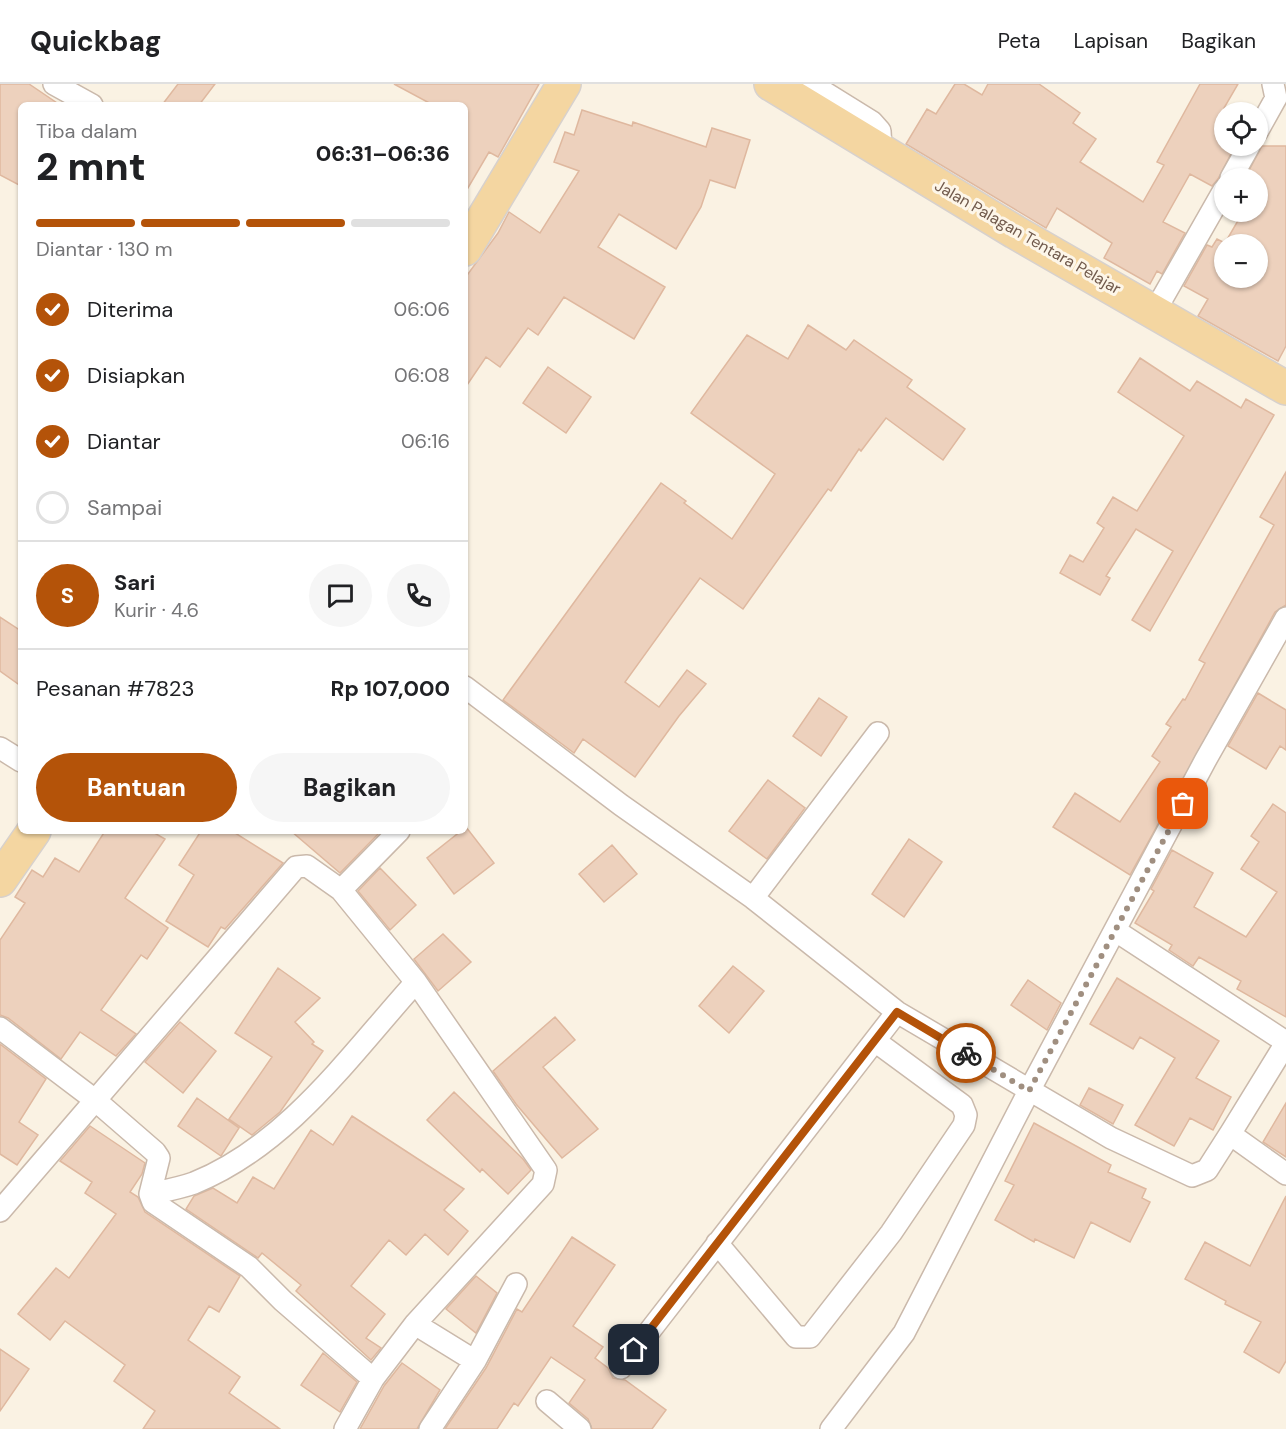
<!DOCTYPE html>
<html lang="id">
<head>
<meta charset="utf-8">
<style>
  :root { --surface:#fff; --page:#f6f6f6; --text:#202124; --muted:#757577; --line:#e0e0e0; --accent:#b45309 }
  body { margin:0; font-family:"DM Sans",sans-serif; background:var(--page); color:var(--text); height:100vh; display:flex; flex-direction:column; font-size:22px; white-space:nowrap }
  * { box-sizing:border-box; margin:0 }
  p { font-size:20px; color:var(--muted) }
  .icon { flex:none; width:33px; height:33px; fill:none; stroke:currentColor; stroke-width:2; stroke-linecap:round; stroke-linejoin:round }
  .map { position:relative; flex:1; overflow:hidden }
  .panel { position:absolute; left:18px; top:18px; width:450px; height:732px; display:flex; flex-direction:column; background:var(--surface); border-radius:9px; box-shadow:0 2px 4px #0004 }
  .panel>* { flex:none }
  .tools { position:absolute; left:1214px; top:18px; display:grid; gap:12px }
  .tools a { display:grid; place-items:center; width:54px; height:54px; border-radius:50%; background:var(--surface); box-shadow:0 2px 4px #0004; font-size:30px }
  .pin { position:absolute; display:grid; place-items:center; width:51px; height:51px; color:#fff; margin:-26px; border-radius:12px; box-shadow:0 3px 9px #0006 }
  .courier { position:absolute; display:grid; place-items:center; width:60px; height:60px; margin:-30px; border:4px solid #b45309; border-radius:50%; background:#fff; color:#222; box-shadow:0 2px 8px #0007 }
  .head em { font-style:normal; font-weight:800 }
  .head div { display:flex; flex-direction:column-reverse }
  .head { display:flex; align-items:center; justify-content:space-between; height:102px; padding:0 18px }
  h1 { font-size:39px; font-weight:800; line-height:45px }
  .bar { display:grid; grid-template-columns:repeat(4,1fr); gap:9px 6px; align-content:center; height:72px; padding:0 18px }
  .bar i { height:8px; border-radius:4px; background:var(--line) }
  .bar .active { background:var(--accent) }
  .bar p { grid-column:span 4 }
  .line { display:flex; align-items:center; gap:15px; padding:0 18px; border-top:2px solid var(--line) }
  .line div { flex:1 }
  .round { display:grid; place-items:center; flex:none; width:63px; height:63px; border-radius:32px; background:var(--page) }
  ol { padding:0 18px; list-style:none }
  li { display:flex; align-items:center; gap:18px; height:66px }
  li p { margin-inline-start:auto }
  li .icon { padding:6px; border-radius:50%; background:var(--accent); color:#fff; stroke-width:4 }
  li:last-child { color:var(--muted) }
  li i { width:33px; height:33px; border:3px solid var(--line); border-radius:50% }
  .button { display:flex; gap:12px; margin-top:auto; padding:12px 18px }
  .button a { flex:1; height:69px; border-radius:36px; background:var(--accent); color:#fff; font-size:24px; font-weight:800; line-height:69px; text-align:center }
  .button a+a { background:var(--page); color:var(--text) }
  header { display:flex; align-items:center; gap:36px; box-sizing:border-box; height:84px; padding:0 30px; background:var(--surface); border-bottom:2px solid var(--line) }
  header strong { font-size:28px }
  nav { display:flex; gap:33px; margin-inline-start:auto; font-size:21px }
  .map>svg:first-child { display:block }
  .building { fill:#edd1bd; stroke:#dfb89f; stroke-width:1.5; fill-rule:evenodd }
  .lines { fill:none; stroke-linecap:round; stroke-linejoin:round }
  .minor-casing { stroke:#cab9ab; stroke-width:24 }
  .primary-casing { stroke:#d7d1cd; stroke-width:36 }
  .minor { stroke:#fff; stroke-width:21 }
  .primary { stroke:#f4d6a1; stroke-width:33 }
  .done { stroke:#a08f80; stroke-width:6; stroke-dasharray:0 10.8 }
  .route { stroke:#b45309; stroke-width:8 }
  .labels { text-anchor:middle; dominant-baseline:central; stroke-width:6; stroke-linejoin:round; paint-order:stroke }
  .street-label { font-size:16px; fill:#70594b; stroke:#fdf6e9 }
</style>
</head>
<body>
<header>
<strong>Quickbag</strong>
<nav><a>Peta</a><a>Lapisan</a><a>Bagikan</a></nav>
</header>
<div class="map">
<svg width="1286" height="1345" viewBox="0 0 1286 1345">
  <rect width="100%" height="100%" fill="#faf2e3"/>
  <path class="building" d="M0,0H29L60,21H21V102L0,91Z
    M178,0H215L199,21H162Z
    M394,0H539L498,73L489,68L465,109V21H433Z
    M955,0H964L982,11L988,0H1039L1080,29L1073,39L1096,55L1080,78L1143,118L1164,81L1157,78L1200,0H1238L1224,24V62H1235L1218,95L1212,102L1190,90L1163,138L1185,149L1162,190L1157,187L1150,200L1104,174L1112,159L1057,124L1046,144L906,60L927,25L936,30Z
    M582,26L632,42L633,38L706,63L712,44L750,56L735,104L710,96L701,123L676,165L619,130L598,163L665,203L634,255L564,213L538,251L528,244L500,283L486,273L465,304V194L498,149L509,128L540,149L579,87L554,78L565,48L574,51Z
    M1262,62H1286V262L1278,277L1198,232L1208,215L1184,202L1207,161L1212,163L1217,155L1225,159L1243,128H1257V94H1245ZM1224,160H1257V194H1224Z
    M808,241L846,266L854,256L912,296L907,303L965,345L943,376L886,334L861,367L859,365L831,407L828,405L743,525L700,494L625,598L659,623L687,586L706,600L679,632L635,693L583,655L574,669L503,616L661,399L686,417L684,419L732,455L775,390L691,329L747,251L788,275Z
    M1140,274L1190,307L1197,297L1241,324L1246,315L1274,331L1150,547L1132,536L1173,467L1136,445L1106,492L1110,494L1100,511L1060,489L1070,471L1083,478L1104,444L1097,439L1113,413L1137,427L1184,352L1118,308Z
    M548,283L591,313L566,349L523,319Z
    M1286,388V521L1275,528L1130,791L1053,743L1075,709L1120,738L1160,678L1152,672L1171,643L1166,640L1183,615L1185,616L1205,579L1199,576L1274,441L1260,433Z
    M0,533L21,547V602L0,587Z
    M1258,609L1286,626V666L1280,662L1266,685L1228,662Z
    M819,614L847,633L821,672L793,652Z
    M768,696L805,724L767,775L729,747Z
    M1273,720L1286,729V933L1237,905L1241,897L1199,873L1193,882L1169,866L1172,861L1135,839L1154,807L1151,805L1172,766L1213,789L1194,823L1246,853L1277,808L1241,785L1259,758L1251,752Z
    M466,743L494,779L454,810L427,774L461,747H465Z
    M105,747H151L165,755L125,814L168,844L147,875L141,871L101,926L136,950L116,972L80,948L61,975L8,934L0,931V856L25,819L15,813L32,786L43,793L55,774L79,788Z
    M201,747H232L283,779L225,845L221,843L208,863L166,837L194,791L179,781Z
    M291,747H381L340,789Z
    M909,755L942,778L904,833L872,810Z
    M612,761L637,790L604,818L579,790Z
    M380,784L416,821L390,846L358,807Z
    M443,850L471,878L438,907L414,875Z
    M733,882L764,907L729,949L699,922Z
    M278,884L320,914L295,938L314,958L312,960L323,967L280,1028L252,1051L229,1035L272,973L235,949Z
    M1117,894L1219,957L1196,994L1231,1013L1213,1046L1190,1034L1174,1062L1135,1041L1175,974L1140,953L1133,965L1090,940Z
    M1028,896L1061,919L1047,946L1011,921Z
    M555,933L575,956L543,983L598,1045L562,1074L516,1020L493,987Z
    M180,938L216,967L183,1009L145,978Z
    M0,960L46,995L19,1038L38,1051L17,1081L0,1070Z
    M1089,1004L1123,1021L1113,1040L1080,1021Z
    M454,1008L523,1075L531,1086L508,1110L482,1085L480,1088L427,1036Z
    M197,1014L239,1044L221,1072L178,1042Z
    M1286,1019V1073L1263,1058Z
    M352,1032L464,1105L444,1126L468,1147L448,1171L425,1150L406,1171L389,1156L351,1202L385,1230L366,1254L381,1264L371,1276L296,1207L301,1201L262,1169L258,1174L186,1125L194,1112L213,1104L237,1119L253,1093L274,1105L311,1046L333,1061Z
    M1034,1039L1111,1081L1108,1088L1146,1105L1142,1114L1150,1118L1130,1158L1091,1138L1074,1174L1035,1155L1034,1158L995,1136L1014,1101L1005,1097Z
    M90,1042L145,1079L142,1090L130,1108L138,1113L145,1128L240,1192L219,1228L209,1222L188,1256L240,1293L229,1309L280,1345H143L155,1327L114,1297L125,1281L65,1237L50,1256L18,1230L56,1184L69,1194L116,1130L85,1109L92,1098L60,1077Z
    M1286,1112V1277L1279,1289L1244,1268L1261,1238L1225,1220L1226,1217L1185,1195L1205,1158L1250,1182Z
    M572,1153L615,1181L573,1242L603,1263L595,1274L608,1284L613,1294L625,1296L666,1326L652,1345H592L588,1335L569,1319L585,1296L551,1273L518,1322L514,1319L497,1345H445L486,1284L517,1225L522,1228Z
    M476,1192L497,1209L476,1249L446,1225Z
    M0,1265L29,1285L0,1327Z
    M323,1269L357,1298L340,1328L301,1301Z
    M402,1279L440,1306L417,1345H360L384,1302Z"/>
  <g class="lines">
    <defs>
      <path id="minor" d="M54,0L92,21
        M811,0L872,38L880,47L881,65
        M1257,48L1276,14L1273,0
        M1231,94L1249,62
        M1155,227L1224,106
        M465,603L621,721L753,814L897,928L1111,1054L1192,1092L1207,1086L1230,1050L1286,1090
        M0,664L21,677
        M341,806L399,747
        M753,814L878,649
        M1116,847L1286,958
        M0,944L95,1016L155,1068L159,1074L150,1110L153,1118L249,1183L283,1217L373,1295
        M1230,1050L1286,959
        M150,1110C164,1107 180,1104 194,1099C288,1061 350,971 416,898
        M0,1127L296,783L307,782L341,806L416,898L546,1086L543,1100L415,1240L373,1295L345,1345
        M717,1159L796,1253H810L891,1149L964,1041L966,1031L962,1021L875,957
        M415,1240L475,1277
        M621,1284L897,928
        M547,1317L580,1345
        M430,1345L475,1277L516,1200
        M831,1345L904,1249L1029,1007L1205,677L1286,534"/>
      <path id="primary" d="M771,0L1015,148L1286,304
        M465,165L564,0
        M0,796L34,747"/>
    </defs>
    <use href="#minor" class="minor-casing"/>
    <use href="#primary" class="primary-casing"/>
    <use href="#minor" class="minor"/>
    <use href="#primary" class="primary"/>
  </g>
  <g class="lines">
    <path class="done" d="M966,969L1029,1007L1183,720"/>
    <path class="route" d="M634,1266L897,928L966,969"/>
  </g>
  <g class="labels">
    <g class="street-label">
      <text transform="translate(1028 153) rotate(30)">Jalan Palagan Tentara Pelajar</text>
    </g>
  </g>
</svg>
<div class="tools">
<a><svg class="icon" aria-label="locate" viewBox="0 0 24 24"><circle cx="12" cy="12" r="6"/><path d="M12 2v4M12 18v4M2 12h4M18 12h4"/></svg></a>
<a>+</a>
<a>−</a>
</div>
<div class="pin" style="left:1183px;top:720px;background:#ea580c"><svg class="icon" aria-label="bag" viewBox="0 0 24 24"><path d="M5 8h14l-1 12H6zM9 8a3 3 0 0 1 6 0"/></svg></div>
<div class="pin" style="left:634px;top:1266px;background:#1f2937"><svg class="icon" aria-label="home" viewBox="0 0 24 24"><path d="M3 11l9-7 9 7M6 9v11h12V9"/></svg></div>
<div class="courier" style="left:966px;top:969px"><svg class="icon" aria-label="bike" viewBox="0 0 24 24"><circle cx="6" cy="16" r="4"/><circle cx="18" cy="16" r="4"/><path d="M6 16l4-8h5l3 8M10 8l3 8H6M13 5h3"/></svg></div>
<section class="panel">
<div class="head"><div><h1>2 mnt</h1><p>Tiba dalam</p></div><em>06:31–06:36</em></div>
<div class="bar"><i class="active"></i><i class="active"></i><i class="active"></i><i></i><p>Diantar · 130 m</p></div>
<ol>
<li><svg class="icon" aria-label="check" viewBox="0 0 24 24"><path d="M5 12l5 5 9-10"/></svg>Diterima<p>06:06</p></li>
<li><svg class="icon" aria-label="check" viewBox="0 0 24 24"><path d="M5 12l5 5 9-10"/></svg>Disiapkan<p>06:08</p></li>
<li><svg class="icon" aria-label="check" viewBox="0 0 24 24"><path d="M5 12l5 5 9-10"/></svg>Diantar<p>06:16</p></li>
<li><i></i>Sampai</li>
</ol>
<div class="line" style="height:108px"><b class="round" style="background:var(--accent);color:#fff">S</b><div><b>Sari</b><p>Kurir · 4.6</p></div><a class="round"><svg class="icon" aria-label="chat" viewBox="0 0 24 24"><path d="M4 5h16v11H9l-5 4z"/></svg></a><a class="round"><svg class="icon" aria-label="phone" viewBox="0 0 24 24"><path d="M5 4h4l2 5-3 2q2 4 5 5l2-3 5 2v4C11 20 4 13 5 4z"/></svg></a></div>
<div class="line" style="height:78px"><div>Pesanan #7823</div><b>Rp 107,000</b></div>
<div class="button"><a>Bantuan</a><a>Bagikan</a></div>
</section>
</div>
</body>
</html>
